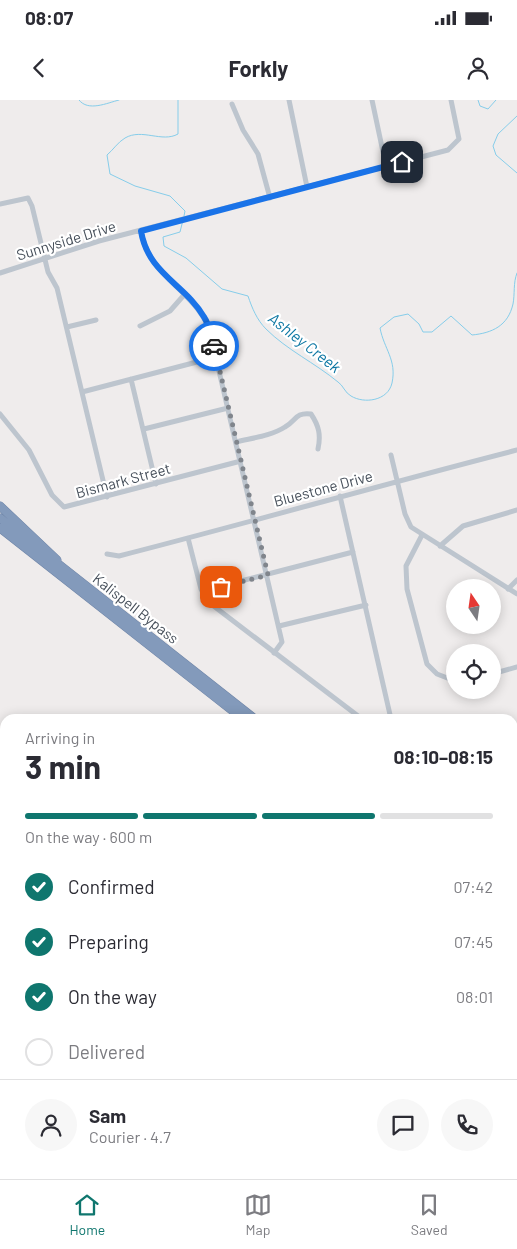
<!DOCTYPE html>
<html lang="en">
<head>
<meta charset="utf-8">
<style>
  :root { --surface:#fff; --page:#f7f7f7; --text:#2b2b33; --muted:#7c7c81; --line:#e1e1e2; --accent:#0f766e }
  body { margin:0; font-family:Barlow,sans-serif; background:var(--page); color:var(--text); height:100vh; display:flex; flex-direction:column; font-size:19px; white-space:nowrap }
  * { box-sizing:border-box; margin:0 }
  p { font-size:16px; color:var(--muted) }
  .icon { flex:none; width:28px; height:28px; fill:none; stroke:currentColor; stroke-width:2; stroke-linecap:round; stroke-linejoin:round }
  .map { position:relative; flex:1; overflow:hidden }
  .details { position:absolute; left:0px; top:614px; width:518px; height:466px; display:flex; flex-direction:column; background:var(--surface); border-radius:15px 15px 0 0; box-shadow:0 2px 12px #0003 }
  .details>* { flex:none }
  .needle { width:32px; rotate:347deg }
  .fabs { position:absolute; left:446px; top:479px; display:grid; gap:10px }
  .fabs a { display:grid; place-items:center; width:55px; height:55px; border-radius:50%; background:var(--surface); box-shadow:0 2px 12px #0003; font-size:25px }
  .pin { position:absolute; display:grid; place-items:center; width:42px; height:42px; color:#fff; margin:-21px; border-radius:10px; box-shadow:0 2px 8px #0006 }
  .courier { position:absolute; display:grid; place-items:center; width:50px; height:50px; margin:-25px; border:4px solid #1a73e8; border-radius:50%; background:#fff; color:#222; box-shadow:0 1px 6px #0007 }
  .overview em { font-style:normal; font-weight:700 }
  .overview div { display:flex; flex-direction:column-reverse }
  .overview { display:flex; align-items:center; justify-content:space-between; height:85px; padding:0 25px }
  h1 { font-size:32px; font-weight:700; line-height:38px }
  .bar { display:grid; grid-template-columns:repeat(4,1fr); gap:8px 5px; align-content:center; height:60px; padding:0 25px }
  .bar i { height:6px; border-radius:4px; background:var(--line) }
  .bar .on { background:var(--accent) }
  .bar p { grid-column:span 4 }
  .line { display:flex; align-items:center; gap:12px; padding:0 25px; border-top:1px solid var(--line) }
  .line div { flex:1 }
  .round { display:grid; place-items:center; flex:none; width:52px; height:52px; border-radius:26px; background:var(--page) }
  ol { padding:0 25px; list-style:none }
  li { display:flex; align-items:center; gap:15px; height:55px }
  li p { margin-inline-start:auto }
  li .icon { padding:5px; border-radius:50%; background:var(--accent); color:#fff; stroke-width:4 }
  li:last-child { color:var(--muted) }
  li i { width:28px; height:28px; border:2px solid var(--line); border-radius:50% }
  .status { display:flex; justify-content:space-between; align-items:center; height:35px; padding:0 25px; background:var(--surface); direction:ltr }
  .status svg { height:14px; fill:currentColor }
  header { display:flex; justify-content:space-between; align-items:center; height:65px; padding:0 25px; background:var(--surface); font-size:22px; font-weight:700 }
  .tab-bar { display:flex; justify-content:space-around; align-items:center; height:70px; border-top:1px solid var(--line); background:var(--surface); font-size:14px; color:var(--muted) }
  .tab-bar a { display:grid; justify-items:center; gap:2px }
  .tab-bar .on { color:var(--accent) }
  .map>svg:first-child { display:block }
  .green { fill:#b9edd2 }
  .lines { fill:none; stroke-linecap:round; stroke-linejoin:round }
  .stream { stroke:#86cdea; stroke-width:1 }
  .highway-casing { stroke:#6f85a7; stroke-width:9 }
  .minor { stroke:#bdc5ce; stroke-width:5 }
  .highway { stroke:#839abb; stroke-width:8 }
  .done { stroke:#80858c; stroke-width:5; stroke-dasharray:0 9 }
  .route { stroke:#1a73e8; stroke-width:6 }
  .labels { text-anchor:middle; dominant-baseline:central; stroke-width:4.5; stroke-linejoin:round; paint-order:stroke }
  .street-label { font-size:15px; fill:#454e59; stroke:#fff }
  .water-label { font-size:16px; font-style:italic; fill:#0d77a3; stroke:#fff }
</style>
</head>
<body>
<div class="status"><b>08:07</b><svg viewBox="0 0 49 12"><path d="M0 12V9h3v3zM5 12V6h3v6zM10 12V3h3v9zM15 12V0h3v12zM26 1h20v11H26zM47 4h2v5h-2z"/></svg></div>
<header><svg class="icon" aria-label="back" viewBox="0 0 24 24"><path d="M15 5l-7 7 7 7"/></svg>Forkly<svg class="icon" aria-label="person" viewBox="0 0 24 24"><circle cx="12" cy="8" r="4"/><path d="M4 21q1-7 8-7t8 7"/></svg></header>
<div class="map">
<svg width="517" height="1079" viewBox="0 0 517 1079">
  <rect width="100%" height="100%" fill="#efecec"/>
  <path class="green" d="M0,756L5,761V1075H271L274,1079H0Z"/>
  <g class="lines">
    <path class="stream" d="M79,0C88,12 107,3 119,0
      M178,0V34C162,43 142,28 125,38C118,42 113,50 107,55L110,74L135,86L170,96L185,111L184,116
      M478,0L480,6L488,9L496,0
      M517,16L498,34L493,46L496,55L517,73
      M183,120L180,132L163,137L164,146L186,158L222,189L248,196C252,208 257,220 266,229C287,250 315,263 338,282C343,285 345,293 351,296C364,304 388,301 392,283C397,260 384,249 380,228L394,217L408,214L419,224L423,232H432L451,216L472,235C492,233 508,226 513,204C515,194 513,183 517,173"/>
    <defs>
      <path id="highway" d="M0,406L57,460
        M0,418L255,619
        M0,428L243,619
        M512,819L517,822
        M512,828L517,831"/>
    </defs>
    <use href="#highway" class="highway-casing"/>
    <path class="minor" d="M289,0L307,87
      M372,0L386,66
      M232,4L243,30L258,54L270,98
      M0,104L28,98L32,106L48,172L57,188L107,397
      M141,131C148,175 192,189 209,228L282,542L274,553
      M0,173L99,141L448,50L459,39L451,0
      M140,226L170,211L184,195
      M67,227L96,220
      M131,279L156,384
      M82,292L216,257
      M0,314L29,350L52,395L64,407L241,361
      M144,329L228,308
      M236,342C252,338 271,336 285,327C296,321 295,312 311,314C319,326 321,335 318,349
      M391,355L405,414L411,427L517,494
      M340,396L391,619
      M422,435L406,466L407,489L427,564L437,574L455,581
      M188,438L201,489L211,504L362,619
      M440,446L463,426L517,410
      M107,454L119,456C252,422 384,384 517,350
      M508,489L517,480
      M202,491L353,452
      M279,526L366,505
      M492,574L517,567
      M512,629L517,628
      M0,661L5,668
      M0,729L5,727
      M512,745L517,749"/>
    <use href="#highway" class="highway"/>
  </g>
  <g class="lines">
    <path class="done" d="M214,246L268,475L221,487"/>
    <path class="route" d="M214,246C211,236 210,226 204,217C185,184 148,174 141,131L402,62"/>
  </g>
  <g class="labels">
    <g class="street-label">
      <text transform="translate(66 140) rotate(-17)">Sunnyside Drive</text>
      <text transform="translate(123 380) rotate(-15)">Bismark Street</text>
      <text transform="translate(323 388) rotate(-15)">Bluestone Drive</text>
      <text transform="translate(136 508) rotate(38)">Kalispell Bypass</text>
    </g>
    <g class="water-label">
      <text transform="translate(305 242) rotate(38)">Ashley Creek</text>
    </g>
  </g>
</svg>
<div class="fabs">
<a><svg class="needle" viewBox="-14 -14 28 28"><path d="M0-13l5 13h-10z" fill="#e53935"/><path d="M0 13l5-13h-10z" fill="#7c7c81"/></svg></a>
<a><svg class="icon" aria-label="locate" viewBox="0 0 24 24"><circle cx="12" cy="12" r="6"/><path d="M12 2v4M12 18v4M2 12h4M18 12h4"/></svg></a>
</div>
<div class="pin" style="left:221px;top:487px;background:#ea580c"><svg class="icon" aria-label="bag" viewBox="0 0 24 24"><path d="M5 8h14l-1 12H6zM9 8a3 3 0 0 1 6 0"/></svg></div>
<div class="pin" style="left:402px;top:62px;background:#1f2937"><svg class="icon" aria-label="home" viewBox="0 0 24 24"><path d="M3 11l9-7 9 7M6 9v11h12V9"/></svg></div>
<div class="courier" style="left:214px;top:246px"><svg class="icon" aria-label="car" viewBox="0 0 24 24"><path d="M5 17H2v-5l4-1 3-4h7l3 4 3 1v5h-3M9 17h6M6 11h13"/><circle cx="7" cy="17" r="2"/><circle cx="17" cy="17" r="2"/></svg></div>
<section class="details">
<div class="overview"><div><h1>3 min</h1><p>Arriving in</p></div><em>08:10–08:15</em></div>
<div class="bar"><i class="on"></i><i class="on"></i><i class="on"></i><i></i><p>On the way · 600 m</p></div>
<ol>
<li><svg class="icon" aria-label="check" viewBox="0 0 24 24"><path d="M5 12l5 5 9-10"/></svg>Confirmed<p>07:42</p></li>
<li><svg class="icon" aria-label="check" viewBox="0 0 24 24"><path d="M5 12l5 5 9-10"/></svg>Preparing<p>07:45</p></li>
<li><svg class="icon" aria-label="check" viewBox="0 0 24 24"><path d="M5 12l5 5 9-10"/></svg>On the way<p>08:01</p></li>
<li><i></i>Delivered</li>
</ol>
<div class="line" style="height:90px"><a class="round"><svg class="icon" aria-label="person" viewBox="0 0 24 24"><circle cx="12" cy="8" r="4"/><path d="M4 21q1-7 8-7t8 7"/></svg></a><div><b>Sam</b><p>Courier · 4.7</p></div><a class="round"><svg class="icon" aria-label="chat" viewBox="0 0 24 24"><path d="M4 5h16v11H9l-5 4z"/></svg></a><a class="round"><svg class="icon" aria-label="phone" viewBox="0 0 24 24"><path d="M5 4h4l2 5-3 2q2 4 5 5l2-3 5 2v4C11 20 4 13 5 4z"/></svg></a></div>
</section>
</div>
<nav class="tab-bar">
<a class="on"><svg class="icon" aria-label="home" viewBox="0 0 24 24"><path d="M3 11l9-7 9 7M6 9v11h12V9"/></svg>Home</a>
<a><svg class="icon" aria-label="map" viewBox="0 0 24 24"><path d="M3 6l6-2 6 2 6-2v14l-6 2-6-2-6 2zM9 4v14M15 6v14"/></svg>Map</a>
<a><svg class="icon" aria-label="saved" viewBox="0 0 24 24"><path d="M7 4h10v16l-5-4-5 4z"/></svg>Saved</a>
</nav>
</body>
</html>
